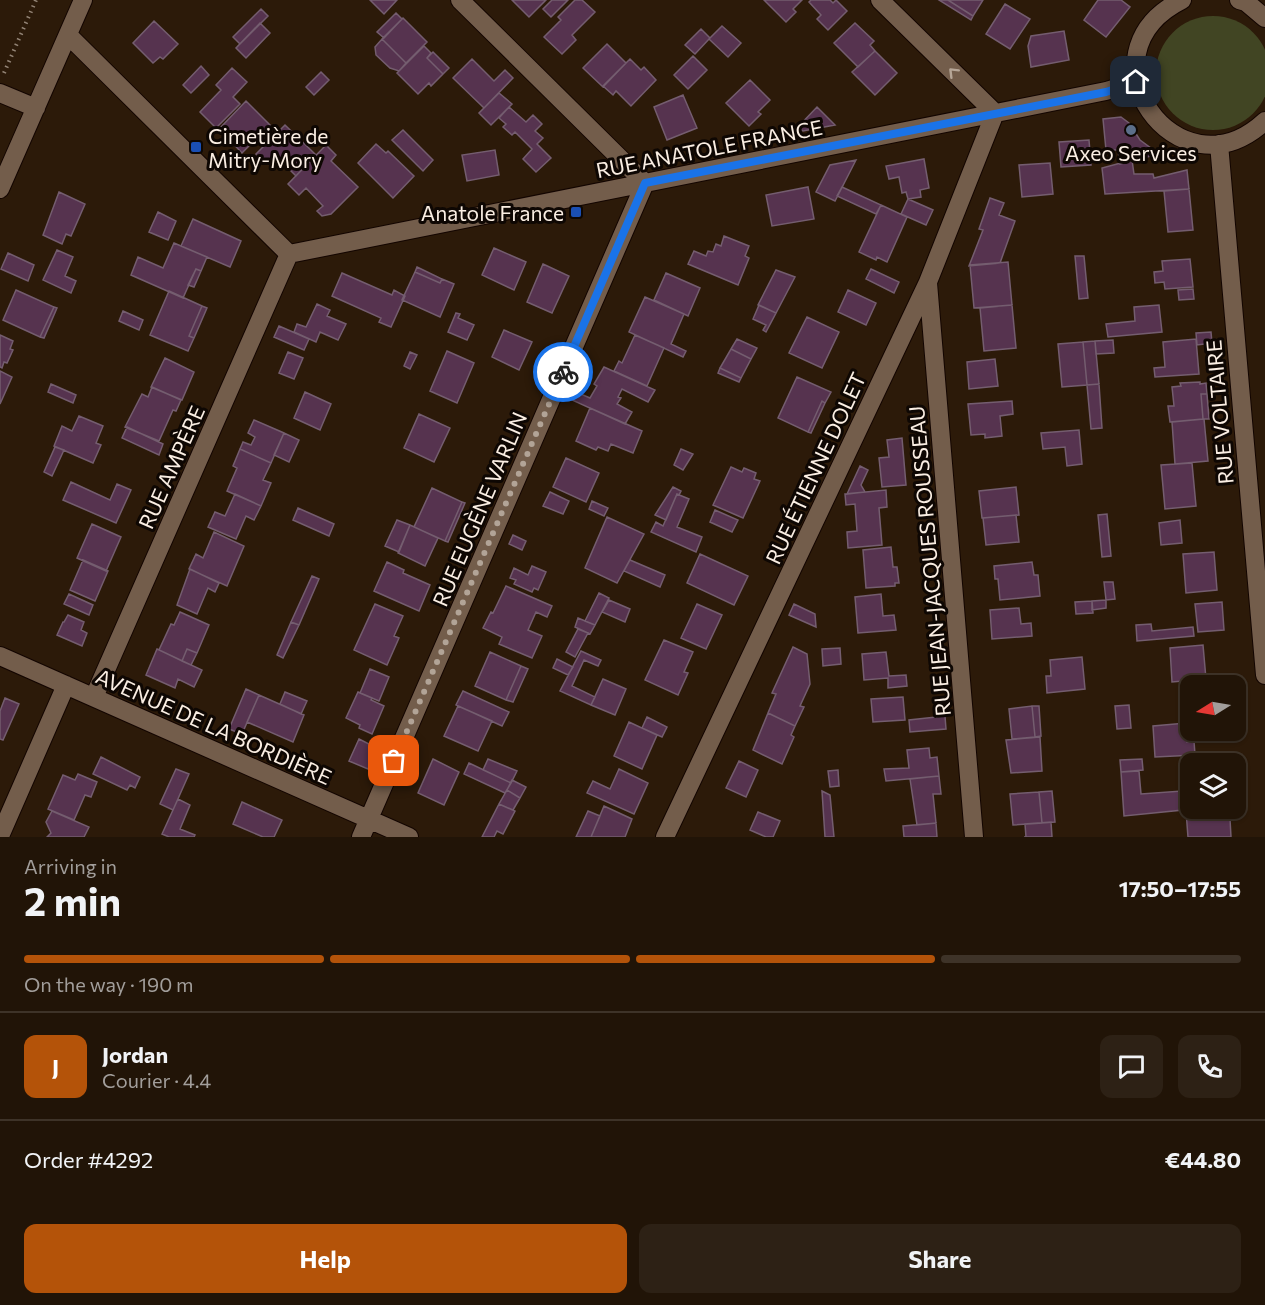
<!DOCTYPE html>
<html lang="en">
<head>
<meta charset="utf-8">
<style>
  :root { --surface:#211407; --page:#2d2115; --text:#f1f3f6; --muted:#a29e9b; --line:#3e3328; --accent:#b45309 }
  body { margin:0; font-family:Commissioner,sans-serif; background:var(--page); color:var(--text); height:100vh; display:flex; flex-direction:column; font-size:22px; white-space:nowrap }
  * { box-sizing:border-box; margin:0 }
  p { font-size:20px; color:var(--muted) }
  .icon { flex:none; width:33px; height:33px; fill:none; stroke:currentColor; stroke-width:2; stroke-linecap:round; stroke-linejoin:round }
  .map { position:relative; height:837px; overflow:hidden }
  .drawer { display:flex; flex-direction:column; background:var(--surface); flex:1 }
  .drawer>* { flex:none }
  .needle { width:39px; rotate:259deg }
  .controls { position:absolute; left:1180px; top:675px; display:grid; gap:12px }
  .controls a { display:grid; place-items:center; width:66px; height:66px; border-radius:12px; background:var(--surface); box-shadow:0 2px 4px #0004,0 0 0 2px var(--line); font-size:30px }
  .pin { position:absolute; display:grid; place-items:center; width:51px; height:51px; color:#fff; margin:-26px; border-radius:12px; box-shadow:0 3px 9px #0006 }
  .courier { position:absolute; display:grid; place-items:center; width:60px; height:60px; margin:-30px; border:4px solid #1a73e8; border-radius:50%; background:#fff; color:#222; box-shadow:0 2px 8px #0007 }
  .headline em { font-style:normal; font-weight:700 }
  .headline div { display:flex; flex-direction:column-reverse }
  .headline { display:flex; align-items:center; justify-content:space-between; height:102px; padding:0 24px }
  h1 { font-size:39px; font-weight:700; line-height:45px }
  .bar { display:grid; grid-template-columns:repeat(4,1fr); gap:9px 6px; align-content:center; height:72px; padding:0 24px }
  .bar i { height:8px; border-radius:4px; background:var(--line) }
  .bar .selected { background:var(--accent) }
  .bar p { grid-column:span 4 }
  .line { display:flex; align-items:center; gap:15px; padding:0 24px; border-top:2px solid var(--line) }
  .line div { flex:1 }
  .round { display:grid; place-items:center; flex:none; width:63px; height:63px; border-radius:12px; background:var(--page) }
  .button { display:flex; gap:12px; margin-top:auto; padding:12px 24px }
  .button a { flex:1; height:69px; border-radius:12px; background:var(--accent); color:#fff; font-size:24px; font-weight:700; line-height:69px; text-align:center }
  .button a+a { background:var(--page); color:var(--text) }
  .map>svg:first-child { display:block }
  .green { fill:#414523 }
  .building { fill:#56334f; stroke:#745d6f; stroke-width:1.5 }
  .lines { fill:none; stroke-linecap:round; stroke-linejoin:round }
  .minor-casing { stroke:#130500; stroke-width:20 }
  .path { stroke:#938476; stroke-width:4; stroke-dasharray:1.5 4.5; stroke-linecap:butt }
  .minor { stroke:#735d4b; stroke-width:18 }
  .oneway { stroke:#b6a697 }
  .done { stroke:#b2a497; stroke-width:6; stroke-dasharray:0 10.8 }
  .route { stroke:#1a73e8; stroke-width:8 }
  .service-dot { fill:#5c6f8a; stroke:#0e0703; stroke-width:2 }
  .transit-dot { fill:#1a4fb4; stroke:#0e0703; stroke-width:2 }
  .labels { text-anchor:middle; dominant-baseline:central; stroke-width:6; stroke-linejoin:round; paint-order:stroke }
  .poi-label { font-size:21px; fill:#faeee3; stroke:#0e0703; text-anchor:start }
  .street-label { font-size:21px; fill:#faeee3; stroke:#0e0703 }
</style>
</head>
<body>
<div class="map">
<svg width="1265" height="837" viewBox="0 0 1265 837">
  <rect width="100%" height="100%" fill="#2c1a09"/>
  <path class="green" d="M1156 73a57 57 0 1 1 114 0a57 57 0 1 1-114 0Z"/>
  <path class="building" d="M370,0H397L384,14Z
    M512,0H546L529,17Z
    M552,0H568L551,17L543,9Z
    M575,0H582L595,12L572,35L576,40L562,54L544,37L561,20L558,17Z
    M764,0H802L793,9L796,12L786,22Z
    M811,0H830L833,3L836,0L847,11L828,30L817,19L821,15L809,2Z
    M939,0H948L973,16L971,20Z
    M948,0H983L973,16Z
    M1098,0H1121L1130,7L1106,37L1084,20Z
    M1005,4L1030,19L1010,49L986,34Z
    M261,9L268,16L240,44L233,37Z
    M396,13L402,19L384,38L377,32Z
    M403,18L427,42L406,63L382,39Z
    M154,21L178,44L163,59L160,57L153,63L133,43Z
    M260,23L270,33L246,58L236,48Z
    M855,23L874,41L870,45L875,51L858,67L834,43Z
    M722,26L741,43L728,57L709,39Z
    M701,29L710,38L695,54L685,45Z
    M1064,31L1069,60L1031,67L1028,46L1031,36Z
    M382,39L406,63L399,71L390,68L376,55L375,47Z
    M607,44L626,63L603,87L583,68Z
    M424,46L431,53L427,58L443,74L431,86L429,83L418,94L397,73Z
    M875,51L897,73L875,95L852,72Z
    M433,52L449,68L443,74L427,58Z
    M693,56L707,70L688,89L674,75Z
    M472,59L494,81L505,70L513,78L484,108L453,78Z
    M630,59L641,70L644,67L656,80L631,106L616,91L613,95L603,86Z
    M201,66L209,75L191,93L183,85Z
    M232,68L247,82L233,97L240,104L216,128L200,112L221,90L216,85Z
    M321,72L329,80L314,95L306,87Z
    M750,80L770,100L758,112L761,114L749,126L726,103Z
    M499,93L512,104L491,125L479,113Z
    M683,95L697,128L667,140L654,107Z
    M246,101L270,125L242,153L219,129Z
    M509,107L526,122L533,115L542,124L535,131L543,138L537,144L551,158L536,172L523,159L532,149L515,132L512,135L503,127L506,124L499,118Z
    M817,107L835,125L803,131L798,127Z
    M1121,117L1129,123L1140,140L1159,154L1120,164L1118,150H1106L1103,119Z
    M285,125L316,155L296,176L275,155L266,164L256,154Z
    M403,130L433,160L423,171L392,140Z
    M1089,140L1091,165L1061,167L1059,142Z
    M376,144L386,153L388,151L414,176L393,198L358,163Z
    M326,145L336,155L331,161L358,187L331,214L322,216L317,211L323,206L306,188L299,195L288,184Z
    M495,150L499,175L467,181L462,155Z
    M924,159L929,188L920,190L921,197L908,199L906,192L902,193L899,177L889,179L886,166Z
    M856,160L835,201L816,192L830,165Z
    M1132,160L1134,174H1153L1154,178L1187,170L1189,189L1105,194L1102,168Z
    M1050,163L1053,194L1022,197L1019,165Z
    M808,187L814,219L772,226L766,195Z
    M842,187L881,205L876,214L837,196Z
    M1189,189L1193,230L1168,232L1164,191Z
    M59,192L85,204L71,236L66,234L62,244L43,235Z
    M990,198L1004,203L999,215L1015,221L1000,263L969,266L983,230L979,229Z
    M908,199L933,210L926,225L901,214Z
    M881,205L907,217L887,262L877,257L876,260L859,252Z
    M158,212L176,221L168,240L149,232Z
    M193,219L241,241L230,267L181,246Z
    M724,236L749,246L745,256L749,258L738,285L688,264L694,251L706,256L708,251L713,252L716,244L721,246Z
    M174,243L207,257L201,271L196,269L183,298L131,275L138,257L163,268Z
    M494,248L526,262L514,290L482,275Z
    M57,250L73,257L65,276L76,281L71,293L43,280Z
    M8,253L34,265L28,281L1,269Z
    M1075,256H1084L1088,298L1079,299Z
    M1190,259L1193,287L1165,289L1164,282L1155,283L1154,272L1163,271L1162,261Z
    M1008,262L1012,305L974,308L970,265Z
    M543,264L569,276L552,313L527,302Z
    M417,267L442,279L440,283L415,272Z
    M196,269L201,271L194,287L188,285Z
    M871,269L899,282L894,293L866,279Z
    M776,270L795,277L776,313L758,305Z
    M415,272L440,283L442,279L454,284L440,317L402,300Z
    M342,273L392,295L394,290L405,296L391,327L379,322L381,318L332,296Z
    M666,273L700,288L688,316L654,300Z
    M1193,289L1194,299L1179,300L1178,290Z
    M16,290L54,307L40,337L3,320Z
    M848,290L876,303L866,325L838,312Z
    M169,291L202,306L189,336L194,338L188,351L150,335Z
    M645,297L684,314L671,344L686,351L683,357L629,332Z
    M317,304L330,310L327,316L346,324L338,340L320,332L316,342L294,332L297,324L306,327Z
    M759,305L776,313L766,332L763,330L766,325L753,319Z
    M1012,305L1016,348L984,351L980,308Z
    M1159,305L1162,332L1108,337L1106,324L1135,321L1134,307Z
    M202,306L207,308L194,338L189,336Z
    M54,307L57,308L44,338L40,337Z
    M123,311L143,320L139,330L119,321Z
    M456,313L460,314L458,318L474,325L467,340L448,332Z
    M807,317L839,332L822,368L789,353Z
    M279,326L309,339L304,350L274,337Z
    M504,330L532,342L519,370L492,357Z
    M1211,332L1212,343L1197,345L1196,333Z
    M0,335L13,341L10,349L13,350L7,363L4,362L2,368L0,367Z
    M635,335L664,348L647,386L614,371L619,361L622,363Z
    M737,339L757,348L751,359L731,349Z
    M1196,339L1199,374L1155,377L1154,368L1165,367L1163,342Z
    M1113,340L1114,353L1096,354L1095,341Z
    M1095,341L1099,384L1087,385L1083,342Z
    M1083,342L1087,385L1062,387L1058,344Z
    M731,349L751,359L741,378L720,368Z
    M447,351L474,363L457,403L430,391Z
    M288,352L303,358L294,379L279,373Z
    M410,352L417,355L410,369L404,366Z
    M165,358L194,372L182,400L151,387Z
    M995,359L998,386L969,389L967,362Z
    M604,367L655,390L648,402L622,389L618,397L621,398L617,404L632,412L625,424L572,400L576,392L590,398L597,386L594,384Z
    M720,368L741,378L739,382L718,373Z
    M0,371L12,377L0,404Z
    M797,377L831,392L825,403L822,401L808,432L778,418Z
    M1200,382V384L1206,383L1207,394H1201L1203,419L1170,422L1168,406H1174L1172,387L1181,386L1180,383Z
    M51,384L76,395L73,403L48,392Z
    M1099,384L1102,428L1091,429L1087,385Z
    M152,387L181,400L176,411L173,410L159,441L125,427L142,394L148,397Z
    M305,392L331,404L320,430L294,418Z
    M1201,394H1207L1209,419H1203Z
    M822,401L825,403L811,433L808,432Z
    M1012,401L1013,414L1000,416L1002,436L985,438V434L971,435L968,404Z
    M590,408L642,431L633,453L611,444L608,451L598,447L596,450L576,441Z
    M419,414L450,428L434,462L404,448Z
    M79,416L103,426L96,443L101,445L93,463L54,446L62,426L72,431Z
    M1204,419L1208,461L1175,464L1172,422Z
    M254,420L284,433L271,463L240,449L243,442L251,445L255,437L248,433Z
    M127,427L163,444L159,455L122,438Z
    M1079,430L1082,464L1067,466L1065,447L1043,449L1041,433Z
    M284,433L299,440L289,462L274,455Z
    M902,438L906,485L882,487L879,458L889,457L887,440Z
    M55,447L64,450L52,476L44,472Z
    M240,449L271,463L263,480L271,483L261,506L227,491L237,468L233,466Z
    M681,449L693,454L683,470L674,465Z
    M566,458L599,473L586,502L553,487Z
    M1192,463L1196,506L1165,509L1161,465Z
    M860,466L868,470L861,485L865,492L847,494Z
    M731,467L742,472L744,468L756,473L754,479L760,481L743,518L713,505Z
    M71,482L110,500L117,484L131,490L116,523L63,500Z
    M673,487L681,491L679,495L677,494L666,520L655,515Z
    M1016,487L1019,515L982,518L979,491Z
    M432,488L462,502L445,541L414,527Z
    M886,490L887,507L879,508L882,545L848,548L847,532L857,531L855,504L846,505L845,494Z
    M550,492L569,501L563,514L543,506Z
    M235,494L261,506L254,520L246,516L236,539L208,527L215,512L225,516Z
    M677,494L689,499L677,527L702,537L696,552L651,532L656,522L663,526Z
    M592,501L608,508L604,516L589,509Z
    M462,502L465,503L448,542L445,541Z
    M298,508L334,524L329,536L293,520Z
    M715,510L738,520L732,532L710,522Z
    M1107,514L1111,556L1102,557L1098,515Z
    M1016,515L1019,542L986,545L983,518Z
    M607,517L644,534L617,583L585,568Z
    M397,520L410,525L399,552L385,546Z
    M1180,520L1182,543L1161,545L1159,523Z
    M92,524L121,537L106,571L77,558Z
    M410,525L438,538L425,566L398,553Z
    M214,532L244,546L227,586L189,569L196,554L203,558Z
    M513,535L526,541L522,550L509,544Z
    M891,547L893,567H897L899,583H895V586L866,588L863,550Z
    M1214,552L1217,590L1186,593L1183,554Z
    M700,554L748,576L734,605L687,583Z
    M83,560L108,571L95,601L70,590Z
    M630,560L665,575L660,587L624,571Z
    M387,562L404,570L403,573L430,585L419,611L374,591Z
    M1032,562L1034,575H1038L1040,596L1000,600L998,579H995L994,566Z
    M532,566L546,572L538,590L534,588L532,592L514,584L516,580L510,578L514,568L528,575Z
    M190,569L219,583L215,592L208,588L197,614L177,605Z
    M312,576L319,579L299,625L291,622Z
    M1104,582H1113L1115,599L1106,600Z
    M506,586L552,606L547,617L536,612L528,630L542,636L532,658L499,644L502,637L483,628L491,612L493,613Z
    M599,593L609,598L595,625L585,621Z
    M69,594L93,605L89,615L64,604Z
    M881,594L883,616L894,615L896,630L858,633L855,597Z
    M609,600L630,609L625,622L602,612Z
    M1106,600V608L1092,610V601Z
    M1092,601L1093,613L1076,614L1075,602Z
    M1222,602L1224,630L1198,632L1195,604Z
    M375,604L403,616L394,636L399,638L387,665L354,650Z
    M697,604L722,615L706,649L681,638Z
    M794,604L815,614L816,627L789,615Z
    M1019,608L1021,624L1031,623L1032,636L992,639L990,610Z
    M180,612L209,625L197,653L187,649L182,661L159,650L171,624L174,625Z
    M68,615L84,622L81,630L87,633L82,646L57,635L63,622H64Z
    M578,618L595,625L590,634L575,627Z
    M291,622L299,625L283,658L277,655Z
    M1151,624L1152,631L1193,627L1194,636L1137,641L1136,625Z
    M578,629L588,633L575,657L566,652Z
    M664,640L693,652L684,672L688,673L678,695L645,680Z
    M1203,645L1206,679L1172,682L1170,648Z
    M793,647L807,654L810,684L800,706L804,707L795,726L768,713L776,694L772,693Z
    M840,648L841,664L823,666L822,649Z
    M157,649L202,670L194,687L178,679L175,688L146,675Z
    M187,649L197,653L191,665L182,661Z
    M581,651L601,660L598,666L584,660L572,686L595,697L591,705L560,691Z
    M490,652L521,666L506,700L475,686Z
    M886,652L889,676L906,675L907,686L888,688V678L864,680L862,654Z
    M1082,657L1085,689L1047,693L1046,676H1051L1050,660Z
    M557,659L573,667L568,675L553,668Z
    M521,666L528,669L513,702L506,700Z
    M370,669L389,677L379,701L360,693Z
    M1227,677L1228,686H1206V679Z
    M603,679L626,689L615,715L591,705Z
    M246,689L259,695L242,734L229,729Z
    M463,691L509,712L502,726L456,705Z
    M285,692L307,701L301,714L280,704Z
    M358,692L372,698L371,700L384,706L372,734L359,728L360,725L346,718Z
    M259,695L304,715L293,742L247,722Z
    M903,697L905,720L873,722L871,699Z
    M5,698L19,704L3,740L0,739V711Z
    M1129,705L1131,728L1117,729L1115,706Z
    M458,706L492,721L478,751L444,736Z
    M1032,706H1039L1041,736L1035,737Z
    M1032,706L1035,737L1012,739L1009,709Z
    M768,713L795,726L791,735L794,737L782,764L753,750Z
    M945,716L946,729L910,732L909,720Z
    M647,717L667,727L662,737L642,728Z
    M629,722L657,735L642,769L614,756Z
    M1186,723L1187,742L1194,741L1195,755L1155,757L1153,726Z
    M1040,737L1042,771L1011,773L1006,740Z
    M359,739L377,748L368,769L349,761Z
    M929,748L930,758L937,757L939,776L886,781L884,769L909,768L907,750Z
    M101,757L140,777L135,788L130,785L127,790L93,774Z
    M433,759L459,772L444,805L418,793Z
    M488,759L517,771L511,783L483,770Z
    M1142,759L1143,770L1121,772L1120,760Z
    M739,761L758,770L746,797L726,788Z
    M469,763L511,783L505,793L464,774Z
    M176,769L189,774L173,810L160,804Z
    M619,769L648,783L634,814L587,793L593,781L610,789Z
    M838,770L839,786L830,787L828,771Z
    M1139,771L1141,794L1182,791L1183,810L1124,816L1121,772Z
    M78,774L97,782L91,797L85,795L74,820L48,809L63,775L75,780Z
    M939,776L941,794H933L936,823L917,825L910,779Z
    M512,780L526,787L520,798L507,790Z
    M507,790L520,798L513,810L499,804Z
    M822,791L830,795L834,837H825Z
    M1052,791L1055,822L1042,823L1039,792Z
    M1039,792L1042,823L1013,825L1010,794Z
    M178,799L190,805L180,829L195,835L194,837H169L162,834Z
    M242,802L282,820L274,837H263L233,824Z
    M499,804L515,811L503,834L497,831L494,837H482Z
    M604,806L632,819L625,837H591Z
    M1223,808L1224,820L1230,819L1231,837H1188L1186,811Z
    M52,811L89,827L84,837H47L51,833L46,822Z
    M588,811L600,816L591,837H576Z
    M758,812L780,821L773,837H766L750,830Z
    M1051,822L1052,837H1024H1026L1025,824Z
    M936,823L937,837H904L903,826Z"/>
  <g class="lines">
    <defs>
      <path id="minor" d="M1182,0C1074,54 1177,202 1265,121
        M1239,0L1246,2L1265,18
        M68,35L289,254
        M0,93L36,108
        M1219,144L1265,675
        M0,189L83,0
        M289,254L1106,91L1136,82
        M928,283L974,837
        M0,656L409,837
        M94,697L289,254
        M0,836L66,685
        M361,837L645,183L460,0
        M665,837L928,282L995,113L880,0"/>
    </defs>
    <use href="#minor" class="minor-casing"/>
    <path class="path" d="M4,73L36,0"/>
    <use href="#minor" class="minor"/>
  </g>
  <defs><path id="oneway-chevron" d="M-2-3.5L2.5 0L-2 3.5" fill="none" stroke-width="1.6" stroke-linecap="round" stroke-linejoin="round" transform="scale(1.5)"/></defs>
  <use class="oneway" href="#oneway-chevron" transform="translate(953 72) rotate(-135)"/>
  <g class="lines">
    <path class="done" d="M394,761L563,372"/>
    <path class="route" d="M563,372L645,183L1106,92L1136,82"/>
  </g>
  <circle class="service-dot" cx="1131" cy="130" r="6"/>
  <g class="transit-dot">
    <rect x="190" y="141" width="12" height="12" rx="3"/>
    <rect x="570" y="206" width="12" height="12" rx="3"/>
  </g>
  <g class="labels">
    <g class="poi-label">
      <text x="208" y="135">Cimetière de<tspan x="208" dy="24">Mitry-Mory</tspan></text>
      <text x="1131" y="152" text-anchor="middle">Axeo Services</text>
      <text x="564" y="212" text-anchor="end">Anatole France</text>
    </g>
    <g class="street-label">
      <text transform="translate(709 148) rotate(-11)">RUE ANATOLE FRANCE</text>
      <text transform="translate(1219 412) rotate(-95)">RUE VOLTAIRE</text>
      <text transform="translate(171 467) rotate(-66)">RUE AMPÈRE</text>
      <text transform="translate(815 468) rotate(-65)">RUE ÉTIENNE DOLET</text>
      <text transform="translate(479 509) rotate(-67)">RUE EUGÈNE VARLIN</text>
      <text transform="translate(929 561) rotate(-95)">RUE JEAN-JACQUES ROUSSEAU</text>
      <text transform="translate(214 726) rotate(24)">AVENUE DE LA BORDIÈRE</text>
    </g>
  </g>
</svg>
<div class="controls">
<a><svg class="needle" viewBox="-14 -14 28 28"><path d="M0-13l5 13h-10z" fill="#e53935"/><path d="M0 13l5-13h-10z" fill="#a29e9b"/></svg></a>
<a><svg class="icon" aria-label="layers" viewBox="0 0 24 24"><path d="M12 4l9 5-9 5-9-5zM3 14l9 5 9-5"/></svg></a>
</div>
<div class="pin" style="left:394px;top:761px;background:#ea580c"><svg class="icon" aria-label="bag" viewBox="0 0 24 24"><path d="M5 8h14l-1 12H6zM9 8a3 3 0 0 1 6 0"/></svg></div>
<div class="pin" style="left:1136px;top:82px;background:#1f2937"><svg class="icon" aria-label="home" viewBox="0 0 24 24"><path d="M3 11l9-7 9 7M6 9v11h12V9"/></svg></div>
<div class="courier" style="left:563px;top:372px"><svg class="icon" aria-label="bike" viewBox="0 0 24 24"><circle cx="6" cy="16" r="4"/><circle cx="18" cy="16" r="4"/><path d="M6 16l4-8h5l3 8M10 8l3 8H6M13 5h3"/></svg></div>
</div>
<section class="drawer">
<div class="headline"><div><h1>2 min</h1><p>Arriving in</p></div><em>17:50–17:55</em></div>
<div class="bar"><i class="selected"></i><i class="selected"></i><i class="selected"></i><i></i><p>On the way · 190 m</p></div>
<div class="line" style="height:108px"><b class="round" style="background:var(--accent);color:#fff">J</b><div><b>Jordan</b><p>Courier · 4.4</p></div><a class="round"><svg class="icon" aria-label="chat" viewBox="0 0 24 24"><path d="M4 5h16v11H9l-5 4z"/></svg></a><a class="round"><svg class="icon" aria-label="phone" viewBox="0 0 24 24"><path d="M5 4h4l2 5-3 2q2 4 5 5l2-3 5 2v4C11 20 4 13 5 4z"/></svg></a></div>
<div class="line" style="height:78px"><div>Order #4292</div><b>€44.80</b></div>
<div class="button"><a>Help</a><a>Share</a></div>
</section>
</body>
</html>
